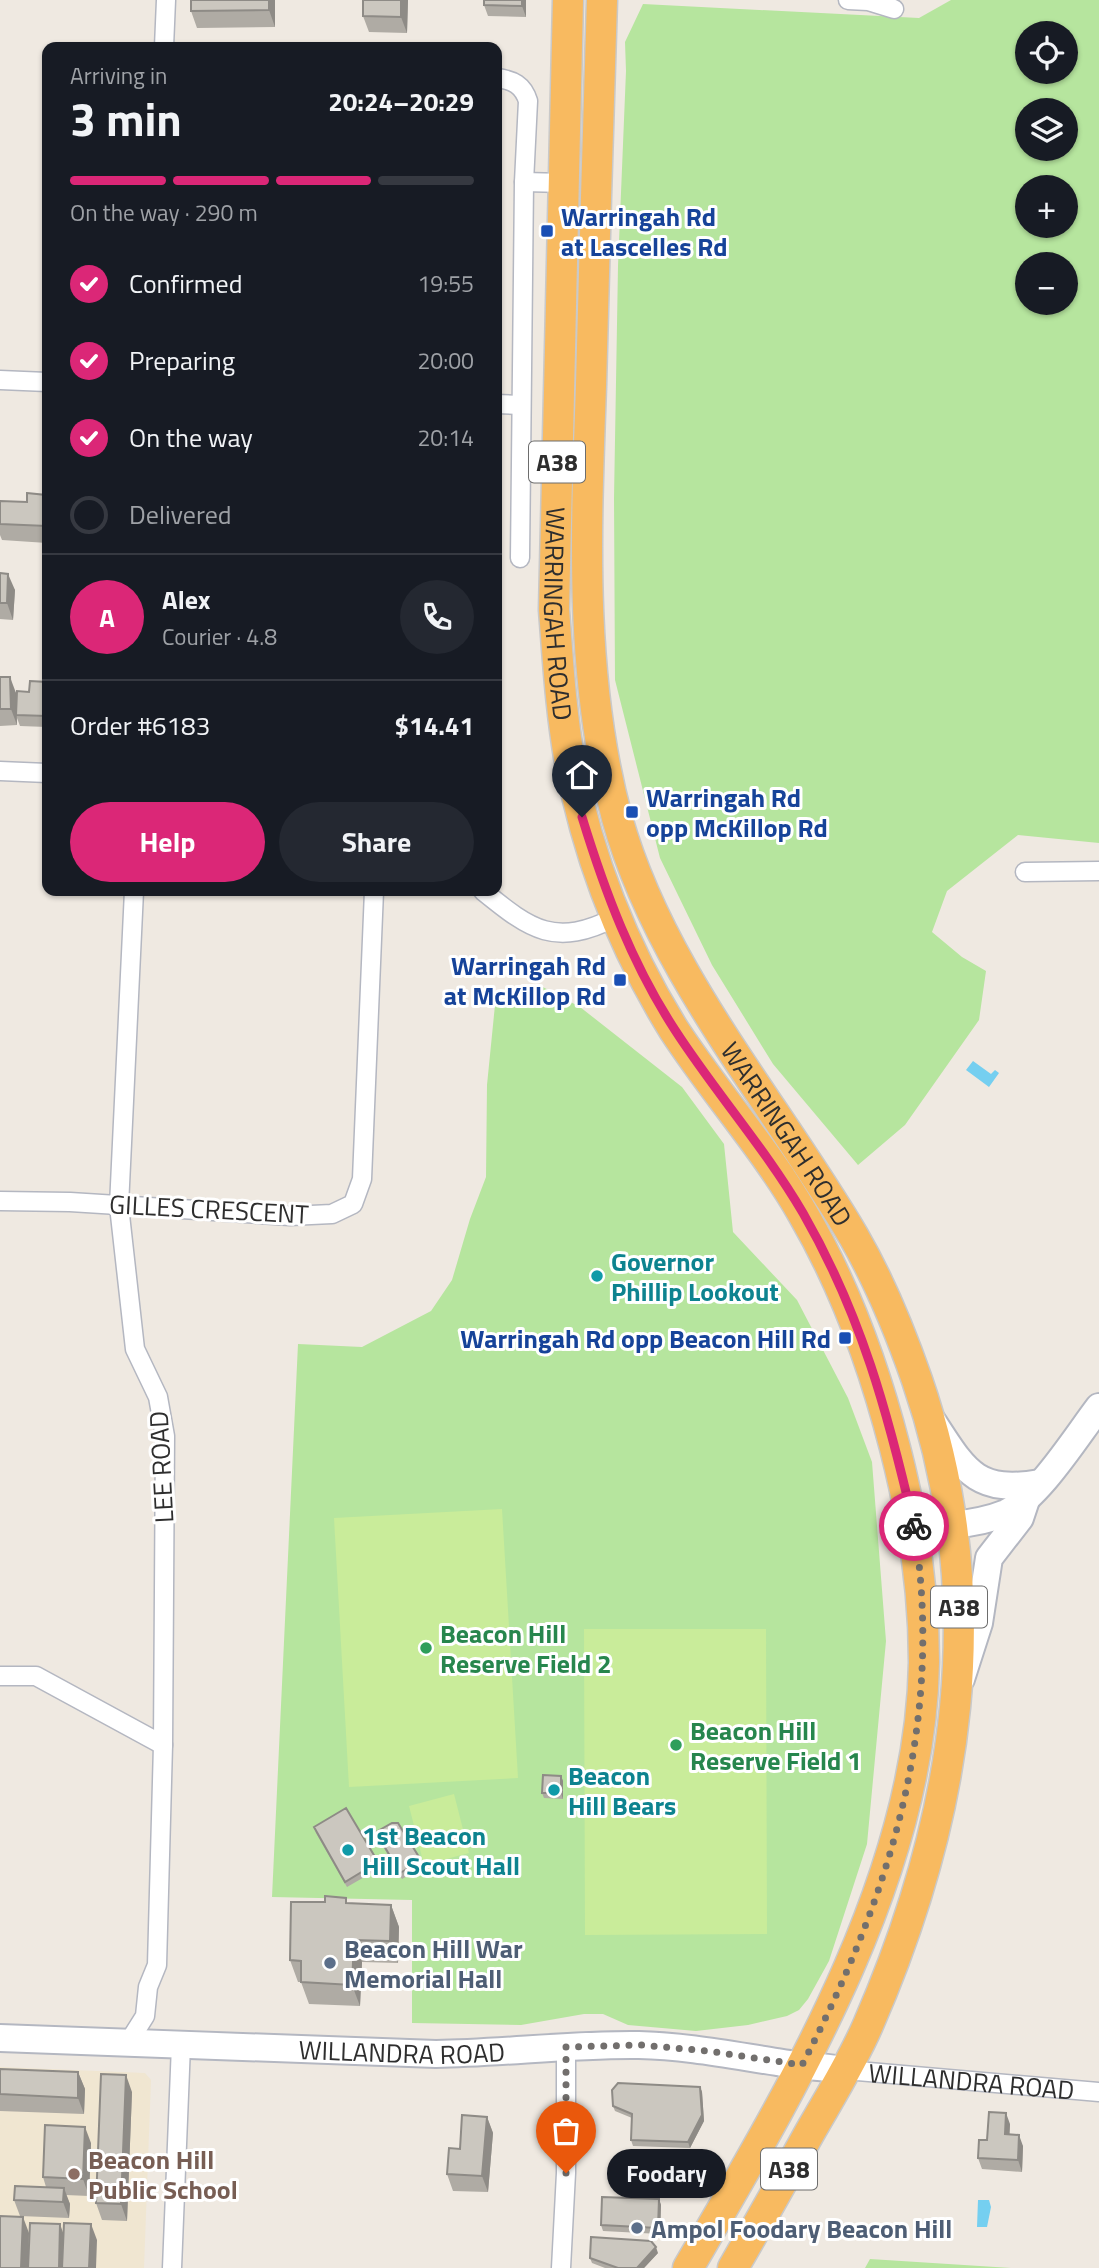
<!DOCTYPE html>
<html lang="en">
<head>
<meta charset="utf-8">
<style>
  :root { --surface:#171b24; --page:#242831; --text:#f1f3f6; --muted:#9ea1a6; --line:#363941; --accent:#db2777 }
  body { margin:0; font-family:"Titillium Web",sans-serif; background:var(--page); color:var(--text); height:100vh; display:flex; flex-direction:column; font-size:26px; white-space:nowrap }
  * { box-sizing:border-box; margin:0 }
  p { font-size:23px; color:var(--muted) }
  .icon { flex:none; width:38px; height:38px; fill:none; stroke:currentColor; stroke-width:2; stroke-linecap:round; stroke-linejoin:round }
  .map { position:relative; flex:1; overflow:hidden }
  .drawer { position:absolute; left:42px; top:42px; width:460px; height:854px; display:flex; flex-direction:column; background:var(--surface); border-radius:14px; box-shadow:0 2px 5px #0004 }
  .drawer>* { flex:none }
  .controls { position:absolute; left:1015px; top:21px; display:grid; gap:14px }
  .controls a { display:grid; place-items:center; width:63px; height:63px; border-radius:50%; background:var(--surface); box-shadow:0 2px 5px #0004; font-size:35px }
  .pin { position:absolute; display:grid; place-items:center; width:60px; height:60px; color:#fff; margin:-72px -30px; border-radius:50% 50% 50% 0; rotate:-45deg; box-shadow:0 0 7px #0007 }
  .pin .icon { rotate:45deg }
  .courier { position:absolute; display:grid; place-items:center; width:70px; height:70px; margin:-35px; border:5px solid #db2777; border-radius:50%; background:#fff; color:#222; box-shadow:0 2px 9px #0007 }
  .bubble { position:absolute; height:49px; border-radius:24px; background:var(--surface); box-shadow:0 2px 5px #0004; font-size:23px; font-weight:700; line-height:49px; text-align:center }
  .headline em { font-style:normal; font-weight:700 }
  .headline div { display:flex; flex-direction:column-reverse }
  .headline { display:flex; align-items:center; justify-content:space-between; height:119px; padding:0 28px }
  h1 { font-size:46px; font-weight:700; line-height:52px }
  .bar { display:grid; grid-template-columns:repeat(4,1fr); gap:10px 7px; align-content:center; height:84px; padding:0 28px }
  .bar i { height:9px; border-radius:5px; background:var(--line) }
  .bar .on { background:var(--accent) }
  .bar p { grid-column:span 4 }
  .line { display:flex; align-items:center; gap:18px; padding:0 28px; border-top:2px solid var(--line) }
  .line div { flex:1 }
  .round { display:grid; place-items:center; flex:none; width:74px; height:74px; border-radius:37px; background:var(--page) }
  ol { padding:0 28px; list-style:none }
  li { display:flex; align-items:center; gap:21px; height:77px }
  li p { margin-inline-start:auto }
  li .icon { padding:7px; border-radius:50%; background:var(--accent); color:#fff; stroke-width:4 }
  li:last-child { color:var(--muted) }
  li i { width:38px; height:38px; border:4px solid var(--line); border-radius:50% }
  .button { display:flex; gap:14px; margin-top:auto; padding:14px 28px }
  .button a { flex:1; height:80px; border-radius:42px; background:var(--accent); color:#fff; font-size:28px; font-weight:700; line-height:80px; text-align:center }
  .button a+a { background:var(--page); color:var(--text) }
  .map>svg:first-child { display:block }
  .education { fill:#f0e6d1 }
  .green { fill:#b6e59e; fill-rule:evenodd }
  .pitch { fill:#c9ec9a }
  .water { fill:#75cff0 }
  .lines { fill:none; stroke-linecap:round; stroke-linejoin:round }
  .minor-casing { stroke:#b4b7c1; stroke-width:21 }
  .secondary-casing { stroke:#b4b7c1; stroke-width:30 }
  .trunk-casing { stroke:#c9c9c9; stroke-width:33 }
  .minor { stroke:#fff; stroke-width:18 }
  .secondary { stroke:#fff; stroke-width:26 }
  .trunk { stroke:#f8ba60; stroke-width:30 }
  .wall { fill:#afaba4 }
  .shaded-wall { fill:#8e8b86 }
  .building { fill:#cbc7bf; stroke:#8e8b86; stroke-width:2 }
  .done { stroke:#726f6d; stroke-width:7; stroke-dasharray:0 12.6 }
  .route { stroke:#db2777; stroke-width:9 }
  .transit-dot { fill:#1a4fb4; stroke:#fff; stroke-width:2.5 }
  .culture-dot { fill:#0f9aa8; stroke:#fff; stroke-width:2.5 }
  .leisure-dot { fill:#2e9e5b; stroke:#fff; stroke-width:2.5 }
  .service-dot { fill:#5c6f8a; stroke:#fff; stroke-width:2.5 }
  .education-dot { fill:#8d6e63; stroke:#fff; stroke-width:2.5 }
  .labels { text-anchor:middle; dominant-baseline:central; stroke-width:6; stroke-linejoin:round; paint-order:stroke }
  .shield { fill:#fff; stroke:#6d6d6d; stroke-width:2 }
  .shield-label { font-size:24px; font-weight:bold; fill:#2e2e2e }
  .transit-label { font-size:26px; font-weight:bold; fill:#164399; stroke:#fff; text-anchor:start }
  .street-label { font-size:26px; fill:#2e2e2e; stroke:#fff }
  .culture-label { font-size:26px; font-weight:bold; fill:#0d838f; stroke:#fff; text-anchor:start }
  .leisure-label { font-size:26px; font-weight:bold; fill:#27864d; stroke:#fff; text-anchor:start }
  .service-label { font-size:26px; font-weight:bold; fill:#4e5e75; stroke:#fff; text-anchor:start }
  .education-label { font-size:26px; font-weight:bold; fill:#785e54; stroke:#fff; text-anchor:start }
</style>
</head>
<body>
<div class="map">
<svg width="1099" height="2268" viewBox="0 0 1099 2268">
  <rect width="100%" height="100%" fill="#efe9e1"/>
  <path class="education" d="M0,2067L145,2073L151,2080L144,2268H0Z"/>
  <path class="green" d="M951,0H1099V843L1018,835L947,891L932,932L962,957L986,971L979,1020L905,1125L858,1165L773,1064L712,965L660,858L615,680L614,498L618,266L626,71L625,42L643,4L919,18ZM1027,33H1066V72H1027ZM1027,110H1066V149H1027ZM1027,187H1066V226H1027ZM1027,264H1066V303H1027Z
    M541,986L580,1007L682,1087L724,1144L733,1232L797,1300L848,1398L872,1462L886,1641L867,1844L829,1961L808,1999L799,2010L787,2016L748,2025L696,2031L628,2025L603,2014H584L521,2025L412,2023V1900L272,1897L298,1344L362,1347L431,1311L452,1280L470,1219L486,1177L487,1085L495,1005Z
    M870,2259L1011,2268H865Z"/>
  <path class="pitch" d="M502,1509L518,1778L349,1787L334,1518Z
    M584,1629H766L767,1934L585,1935Z
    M454,1794L469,1853L424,1865L409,1806Z"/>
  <path class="water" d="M973,1061L991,1074L995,1070L999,1073L989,1087L966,1070Z
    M978,2200H989L991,2207L987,2227H977Z"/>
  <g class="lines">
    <defs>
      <g id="minor">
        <path d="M848,0L868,1L894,9"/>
        <path d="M164,47L166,0"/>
        <path d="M497,78C513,80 523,85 528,101L524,182L520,558"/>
        <path d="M524,182L564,183"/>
        <path d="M0,380L47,382"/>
        <path d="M497,404L521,405"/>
        <path d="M0,771L47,773"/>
        <path d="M1025,872L1099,871"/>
        <path d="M483,891C531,930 555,948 616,917"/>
        <path d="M0,1201L70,1202L290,1216L332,1214L353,1204L362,1179L374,891"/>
        <path d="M0,1676H36L163,1745"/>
        <path d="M128,2043L145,2016L148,1987L157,1965L163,1745L165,1436L158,1397L135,1349L119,1206L134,891"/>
        <path id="s1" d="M846,2070L1099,2092"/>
        <path d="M172,2268L181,2045"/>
        <path d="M561,2268L566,2173V2047"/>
      </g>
      <g id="secondary">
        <path d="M933,1422C965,1471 976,1494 1040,1483"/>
        <path d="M953,1525C971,1523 989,1520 1006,1513C1039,1497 1076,1437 1099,1407"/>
        <path d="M961,1679L979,1623L989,1558L1020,1518L1026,1500"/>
        <path id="s2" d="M0,2038L436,2054C504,2053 571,2044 639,2045C685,2046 731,2055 777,2062C799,2066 823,2067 846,2070"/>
      </g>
      <g id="trunk">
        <path id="s3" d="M568,0L554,610C558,661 561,712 570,763C588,857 623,948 674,1030C715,1093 766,1149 803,1214C846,1288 874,1366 895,1448C913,1518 924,1589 924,1662C921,1876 793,2088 688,2268"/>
        <path id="s4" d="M602,0C598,129 594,257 591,386C586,530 579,677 617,818C660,972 774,1101 854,1237C880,1282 900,1331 917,1380C993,1600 959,1816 868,2025C852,2062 830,2097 810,2132C785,2177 759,2223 733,2268"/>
      </g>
    </defs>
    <use href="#minor" class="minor-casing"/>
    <use href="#secondary" class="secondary-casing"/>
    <use href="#trunk" class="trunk-casing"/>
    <use href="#minor" class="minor"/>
    <use href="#secondary" class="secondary"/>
    <use href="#trunk" class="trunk"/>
  </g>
  <path class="wall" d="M191,0H275V27L197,28L191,11Z
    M363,0H408L407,33L369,32L363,16Z
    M484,0H526V17L488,16L484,5Z
    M47,497V543L2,540L0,535V501L27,502Z
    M0,573L15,590L13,620L0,619Z
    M0,677L16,693V702L29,692L47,682V727L20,726L17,718V725L0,726Z
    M561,1776L563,1781V1799L544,1798L542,1793Z
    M314,1827L378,1862L380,1868L347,1887L316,1833Z
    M376,1832L421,1863L419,1869L402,1879L378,1838Z
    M348,1903L391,1905L399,1927L398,1963L362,1962L360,2006L309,2004L301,1982H298L290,1960Z
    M0,2069L78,2072L85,2089L84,2114L0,2111Z
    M700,2087L702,2092L704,2121L690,2148L633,2146L631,2140L632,2118L615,2111L613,2106Z
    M132,2092L127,2221L102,2220L96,2203Z
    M487,2117L493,2133L488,2192L453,2191L447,2174Z
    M1010,2124L1009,2135L1023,2146L1022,2172L982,2169L978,2158L987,2140Z
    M91,2143L89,2196L66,2195L70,2204L69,2218L20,2216L14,2200L46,2187L43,2177Z
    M659,2199L661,2205L660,2234L603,2231L601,2225Z
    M658,2253L644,2268H605L592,2263L590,2258Z"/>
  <path class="shaded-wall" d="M269,0H275V27L269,10Z
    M401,0H408L407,33L401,17Z
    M522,0H526V17L522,6Z
    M8,574L15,590L13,620L7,603Z
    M10,677L16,693L17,725L11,709Z
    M561,1776L563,1781V1799L561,1793Z
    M419,1857L421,1863L419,1869L417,1863Z
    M391,1905L399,1927L398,1963L390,1941Z
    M354,1940L362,1962L360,2006L352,1985Z
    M78,2072L85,2089L84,2114L78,2098Z
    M126,2075L132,2092L127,2221L121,2204Z
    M700,2087L702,2092L704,2121L690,2148L688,2142Z
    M1006,2113L1010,2124L1009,2146L1005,2134Z
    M487,2117L493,2133L488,2192L482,2176Z
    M85,2127L91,2143L89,2196L83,2179Z
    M1019,2135L1023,2146L1022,2172L1018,2160Z
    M64,2188L70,2204L69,2218L63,2202Z
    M659,2199L661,2205L660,2234L658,2228Z
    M23,2217L29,2233L28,2268H21Z
    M60,2224L66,2241L65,2268H59Z
    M91,2224L97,2240L96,2268H89Z
    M656,2247L658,2253L644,2268H637Z"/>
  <path class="building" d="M191,0H269V10L191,11Z
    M363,0H401V17L363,16Z
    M484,0H522V6L484,5Z
    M27,493L46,495L47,526L0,524V501L27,502Z
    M0,573L8,574L7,603H0Z
    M0,677H10L11,709H0Z
    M30,681L47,682V716L16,715L17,691L29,692Z
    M543,1775L561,1776V1793H542Z
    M346,1808L378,1862L345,1882L314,1827Z
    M392,1823H398L419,1857L417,1863L400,1873L376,1832Z
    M325,1896L346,1898V1903L391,1905L390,1941L354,1940L352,1985L301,1982V1961L290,1960L291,1902H325Z
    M0,2069L78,2072V2098L0,2094Z
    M101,2074L126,2075L121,2204L96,2203Z
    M618,2083L700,2087L702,2115L688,2142L631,2140L632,2114L613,2106L612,2090Z
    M989,2112L1006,2113L1005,2134L1019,2135L1018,2160L978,2158L979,2140H987Z
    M462,2115L487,2117L482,2176L447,2174L449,2148L460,2149Z
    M45,2125L85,2127L83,2179L43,2177Z
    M15,2186L64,2188L63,2202L14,2200Z
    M602,2197L659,2199L658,2228L601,2225Z
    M0,2216L23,2217L21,2268H0Z
    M30,2223L60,2224L59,2268H28Z
    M64,2223L91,2224L89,2268H62Z
    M591,2237L651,2241L656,2247L637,2268H618L590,2258Z"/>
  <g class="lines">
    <path class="done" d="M566,2173V2047L641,2045L708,2051L802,2065C891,1894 945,1720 914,1526"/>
    <path class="route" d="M582,817C605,892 632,964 675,1030C715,1092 765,1148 803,1213C861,1314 888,1413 914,1526"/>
  </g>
  <g class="transit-dot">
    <rect x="540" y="224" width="14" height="14" rx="3.5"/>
    <rect x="625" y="805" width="14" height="14" rx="3.5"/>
    <rect x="613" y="973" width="14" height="14" rx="3.5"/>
    <rect x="838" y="1331" width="14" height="14" rx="3.5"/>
  </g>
  <g class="culture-dot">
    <circle cx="597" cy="1276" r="7"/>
    <circle cx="554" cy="1790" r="7"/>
    <circle cx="348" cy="1850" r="7"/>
  </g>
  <g class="leisure-dot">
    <circle cx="426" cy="1648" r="7"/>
    <circle cx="676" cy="1745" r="7"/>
  </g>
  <g class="service-dot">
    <circle cx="330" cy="1963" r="7"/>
    <circle cx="637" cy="2228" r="7"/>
  </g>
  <circle class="education-dot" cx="74" cy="2174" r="7"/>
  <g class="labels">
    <g class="shield">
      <rect x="529" y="441.5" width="56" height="41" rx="5"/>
      <rect x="931" y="1586.5" width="56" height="41" rx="5"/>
      <rect x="761" y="2148.5" width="56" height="41" rx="5"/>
    </g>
    <g class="shield-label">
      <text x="557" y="462">A38</text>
      <text x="959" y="1607">A38</text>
      <text x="789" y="2169">A38</text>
    </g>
    <g class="transit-label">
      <text x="561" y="216">Warringah Rd<tspan x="561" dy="30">at Lascelles Rd</tspan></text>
      <text x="646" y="797">Warringah Rd<tspan x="646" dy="30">opp McKillop Rd</tspan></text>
      <text x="606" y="965" text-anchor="end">Warringah Rd<tspan x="606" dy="30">at McKillop Rd</tspan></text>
      <text x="831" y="1338" text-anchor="end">Warringah Rd opp Beacon Hill Rd</text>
    </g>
    <g class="street-label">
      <text stroke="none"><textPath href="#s3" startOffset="614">WARRINGAH ROAD</textPath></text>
      <text stroke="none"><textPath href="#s4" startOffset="1181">WARRINGAH ROAD</textPath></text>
      <text transform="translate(209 1209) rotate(3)">GILLES CRESCENT</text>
      <text transform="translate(161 1467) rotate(-93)">LEE ROAD</text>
      <text stroke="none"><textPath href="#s2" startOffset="402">WILLANDRA ROAD</textPath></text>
      <text stroke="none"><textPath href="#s1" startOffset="126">WILLANDRA ROAD</textPath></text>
    </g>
    <g class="culture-label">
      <text x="611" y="1261">Governor<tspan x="611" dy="30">Phillip Lookout</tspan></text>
      <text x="568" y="1775">Beacon<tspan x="568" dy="30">Hill Bears</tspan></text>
      <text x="362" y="1835">1st Beacon<tspan x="362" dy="30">Hill Scout Hall</tspan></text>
    </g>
    <g class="leisure-label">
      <text x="440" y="1633">Beacon Hill<tspan x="440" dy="30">Reserve Field 2</tspan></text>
      <text x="690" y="1730">Beacon Hill<tspan x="690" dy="30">Reserve Field 1</tspan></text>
    </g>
    <g class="service-label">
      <text x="344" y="1948">Beacon Hill War<tspan x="344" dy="30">Memorial Hall</tspan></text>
      <text x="651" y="2228">Ampol Foodary Beacon Hill</text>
    </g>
    <g class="education-label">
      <text x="88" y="2159">Beacon Hill<tspan x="88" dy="30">Public School</tspan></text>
    </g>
  </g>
</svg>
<div class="controls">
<a><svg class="icon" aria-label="locate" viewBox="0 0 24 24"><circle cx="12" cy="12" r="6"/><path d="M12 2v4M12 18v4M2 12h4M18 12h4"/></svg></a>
<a><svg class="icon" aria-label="layers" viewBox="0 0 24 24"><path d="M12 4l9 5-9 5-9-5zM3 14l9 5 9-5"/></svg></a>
<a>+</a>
<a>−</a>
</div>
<div class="pin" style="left:566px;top:2173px;background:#ea580c"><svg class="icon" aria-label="bag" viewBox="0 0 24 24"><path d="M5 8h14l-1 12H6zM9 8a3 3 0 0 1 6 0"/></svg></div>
<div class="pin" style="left:582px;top:817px;background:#1f2937"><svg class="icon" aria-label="home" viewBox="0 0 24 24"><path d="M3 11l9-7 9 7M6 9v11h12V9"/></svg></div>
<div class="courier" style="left:914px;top:1526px"><svg class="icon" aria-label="bike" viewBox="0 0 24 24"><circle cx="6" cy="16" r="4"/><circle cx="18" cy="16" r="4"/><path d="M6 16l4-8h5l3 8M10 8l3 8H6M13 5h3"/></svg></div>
<div class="bubble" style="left:607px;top:2149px;width:119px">Foodary</div>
<section class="drawer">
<div class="headline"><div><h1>3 min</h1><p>Arriving in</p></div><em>20:24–20:29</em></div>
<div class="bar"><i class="on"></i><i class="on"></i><i class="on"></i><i></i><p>On the way · 290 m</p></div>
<ol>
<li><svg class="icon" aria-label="check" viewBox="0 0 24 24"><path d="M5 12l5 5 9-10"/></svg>Confirmed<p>19:55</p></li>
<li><svg class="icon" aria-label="check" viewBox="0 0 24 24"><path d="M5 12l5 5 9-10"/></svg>Preparing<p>20:00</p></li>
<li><svg class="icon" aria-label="check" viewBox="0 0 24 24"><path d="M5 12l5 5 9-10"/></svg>On the way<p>20:14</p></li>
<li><i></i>Delivered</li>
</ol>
<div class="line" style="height:126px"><b class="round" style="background:var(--accent);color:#fff">A</b><div><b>Alex</b><p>Courier · 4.8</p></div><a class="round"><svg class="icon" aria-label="phone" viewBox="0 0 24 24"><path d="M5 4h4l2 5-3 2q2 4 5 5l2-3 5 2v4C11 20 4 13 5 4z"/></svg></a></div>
<div class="line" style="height:91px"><div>Order #6183</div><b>$14.41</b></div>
<div class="button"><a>Help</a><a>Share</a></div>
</section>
</div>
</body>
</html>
